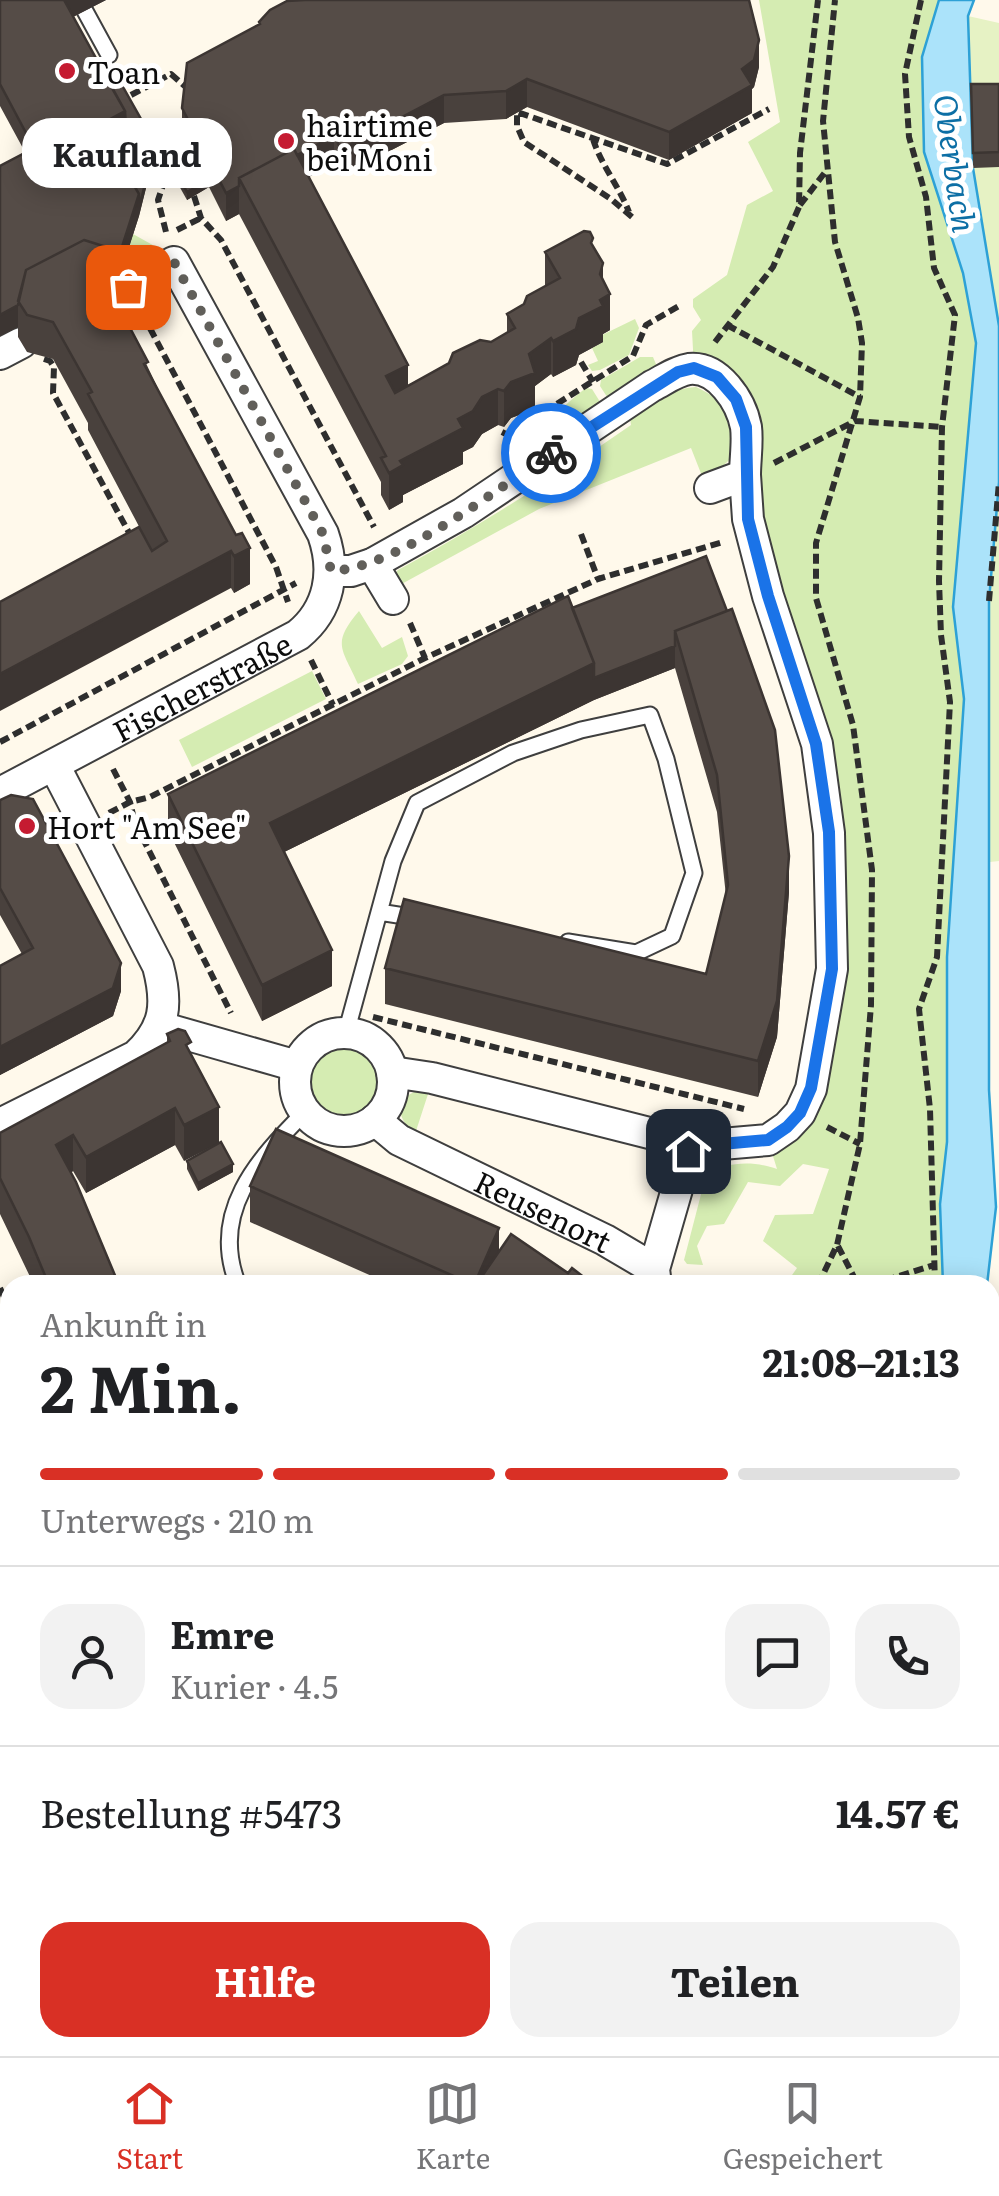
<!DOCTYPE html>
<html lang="de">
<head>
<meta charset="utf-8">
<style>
  :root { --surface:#fff; --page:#f2f2f2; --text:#202124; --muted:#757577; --line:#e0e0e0; --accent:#d93025 }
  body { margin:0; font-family:Literata,serif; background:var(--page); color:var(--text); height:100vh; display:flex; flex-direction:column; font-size:38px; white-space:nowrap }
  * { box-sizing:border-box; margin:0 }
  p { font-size:32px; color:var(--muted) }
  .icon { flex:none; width:55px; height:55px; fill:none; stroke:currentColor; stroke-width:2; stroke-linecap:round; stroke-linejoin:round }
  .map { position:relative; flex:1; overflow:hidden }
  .sheet { position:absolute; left:0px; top:1275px; width:1000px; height:782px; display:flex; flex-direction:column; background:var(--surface); border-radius:30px 30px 0 0; box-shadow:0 5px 25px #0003 }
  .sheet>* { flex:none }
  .pin { position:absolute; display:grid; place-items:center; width:85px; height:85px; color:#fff; margin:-42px; border-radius:20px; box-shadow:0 5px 15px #0006 }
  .courier { position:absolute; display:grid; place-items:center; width:100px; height:100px; margin:-50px; border:8px solid #1a73e8; border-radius:50%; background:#fff; color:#222; box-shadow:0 2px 12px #0007 }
  .bubble { position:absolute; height:70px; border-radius:30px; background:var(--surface); box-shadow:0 5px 25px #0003; font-size:32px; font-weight:700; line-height:70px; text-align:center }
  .headline em { font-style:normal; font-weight:700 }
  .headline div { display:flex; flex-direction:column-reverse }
  .headline { display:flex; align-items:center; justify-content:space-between; height:170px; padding:0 40px }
  h1 { font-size:65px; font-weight:700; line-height:75px }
  .bar { display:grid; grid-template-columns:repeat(4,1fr); gap:15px 10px; align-content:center; height:120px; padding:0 40px }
  .bar i { height:12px; border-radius:8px; background:var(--line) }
  .bar .active { background:var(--accent) }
  .bar p { grid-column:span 4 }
  .line { display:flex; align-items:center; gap:25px; padding:0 40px; border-top:2px solid var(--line) }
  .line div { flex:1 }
  .round { display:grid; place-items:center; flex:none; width:105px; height:105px; border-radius:30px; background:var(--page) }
  .button { display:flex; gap:20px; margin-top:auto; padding:20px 40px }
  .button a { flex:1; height:115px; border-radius:30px; background:var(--accent); color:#fff; font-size:40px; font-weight:700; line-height:115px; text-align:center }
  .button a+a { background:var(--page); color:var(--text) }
  .tab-bar { display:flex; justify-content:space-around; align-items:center; height:140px; border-top:2px solid var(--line); background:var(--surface); font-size:28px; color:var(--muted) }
  .tab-bar a { display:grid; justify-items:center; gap:5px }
  .tab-bar .active { color:var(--accent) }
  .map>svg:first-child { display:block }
  .green { fill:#d5ecb2 }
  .forest { fill:#b9de90 }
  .pitch { fill:#e6f2c4 }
  .water { fill:#abe3fa; stroke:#2da1d6; stroke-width:2.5 }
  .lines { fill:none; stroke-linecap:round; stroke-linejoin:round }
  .lane-casing { stroke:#3f3f3f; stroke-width:19 }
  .street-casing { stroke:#3f3f3f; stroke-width:34 }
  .path { stroke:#2e2e2e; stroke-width:6; stroke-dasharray:10 5; stroke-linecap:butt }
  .lane { stroke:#fff; stroke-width:15 }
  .street { stroke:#fff; stroke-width:30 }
  .wall { fill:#49413d }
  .shaded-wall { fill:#3c3532 }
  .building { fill:#554c47; stroke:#3c3532; stroke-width:2.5 }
  .done { stroke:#615f5a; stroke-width:10; stroke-dasharray:0 18 }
  .route { stroke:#1a73e8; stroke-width:12 }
  .poi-dot { fill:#c51b31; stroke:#fff; stroke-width:4 }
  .labels { text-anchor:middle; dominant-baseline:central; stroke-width:10; stroke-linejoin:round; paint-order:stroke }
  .poi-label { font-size:30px; fill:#0c0c0c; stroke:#fff; text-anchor:start }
  .street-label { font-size:30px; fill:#0c0c0c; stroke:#fff }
  .water-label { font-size:32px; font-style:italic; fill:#0d6fa5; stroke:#fff }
</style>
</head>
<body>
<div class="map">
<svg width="999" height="2056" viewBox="0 0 999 2056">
  <rect width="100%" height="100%" fill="#fff9eb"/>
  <path class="green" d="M759,0H939L922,57L924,152L963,273L976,343L953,607L964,699L947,957V1142L940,1204L943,1285H785L797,1268L763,1241L775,1215L813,1214L829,1169L803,1164L780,1186L748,1182L724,1224L707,1226L697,1246L703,1265L687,1264L684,1260L706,1175C726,1161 755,1161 777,1169L768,1140L811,1089L829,833L768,596L746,427L694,368L692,331L701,320L693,307V299L727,275L747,205L773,191L748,142L780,122Z
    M133,234L167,253L113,285L121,272Z
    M635,319L639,328L629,355L600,370L592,371L588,365L598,361L592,348L603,342L600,336Z
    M640,357H653L658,369L609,400L600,386L601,380Z
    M696,387C733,404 733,421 732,457L721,468L702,476L691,448L539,509L398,586L393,576L398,570C479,526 555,478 631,425L630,418C652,401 668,389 696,387Z
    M586,388L592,389L602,405L533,454L527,439C551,423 562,405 586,388Z
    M359,611L382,648L402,637L408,656L402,664L358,684C342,648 331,644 359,611Z
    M312,671L326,699L192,767L179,740Z
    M308 1082a37 37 0 1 1 74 0a37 37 0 1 1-74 0Z
    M430,1088L415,1134C390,1112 398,1092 430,1088Z
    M999,1590V1717L990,1712V1592Z"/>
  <path class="forest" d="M794,2048H959V2049L958,2056H794Z"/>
  <path class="pitch" d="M968,16L999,23V326L973,168Z
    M999,482V861L990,862L989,601Z
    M199,2048H794V2056H200Z"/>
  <path class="water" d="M939,0H974L968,16L973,168L999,326V482L989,601V1090L996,1207L987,1285H943L940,1204L947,1142V957L964,699L953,607L976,343L963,273L924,152L922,57Z
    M990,1712L999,1717V2056H995L990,1984Z"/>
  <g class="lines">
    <defs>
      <path id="lane" d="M85,11L109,55
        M379,912L417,918
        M346,1033L393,861L417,803L513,753L581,730L650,715L666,759L694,873L672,936L636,953L568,942
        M238,1285C209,1213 257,1160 305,1112
        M990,1585L999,1583
        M286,2048L290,2056"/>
      <g id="street">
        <path d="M0,354L21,343"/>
        <path d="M372,564L393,599"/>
        <path d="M331,571H351L372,564L463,513L652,386C664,380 676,371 689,369C718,366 741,401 746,427C748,442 745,460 745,475L710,488"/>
        <path id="s1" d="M0,793L298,635C330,609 336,571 323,534L174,262L117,293"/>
        <path d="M160,1027L297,1066"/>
        <circle cx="344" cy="1082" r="49"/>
        <path d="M392,1072L432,1078L669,1138L688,1151"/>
        <path id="s2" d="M375,1120L399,1140L605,1240L654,1269"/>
        <path d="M0,1124L136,1056C166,1028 168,1004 158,966L54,765"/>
        <path d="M688,1151L710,1145L768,1140L787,1127L800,1113L811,1089L832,969L829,833L817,744L768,596L748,519L745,475"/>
        <path d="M656,1285L654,1269L688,1151"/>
        <path d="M0,1439L10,1460"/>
        <path d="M0,1889L10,1849"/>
      </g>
    </defs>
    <use href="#lane" class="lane-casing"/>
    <use href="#street" class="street-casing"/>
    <path class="path" d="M921,0L905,74L909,137L926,197L934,268L955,315L942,427L939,581L941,635L950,702L937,957L919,1009L930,1109L935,1285
      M131,95L171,74L188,89
      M593,139C601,165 619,186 629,212
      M165,179L158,200L167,236
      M194,196L201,218L221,240L374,527
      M800,205L826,171
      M632,217L611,199L524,142L517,126V112L667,164L769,109
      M177,230L201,218
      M143,315L276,567L288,602
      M727,325L860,397
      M715,342L773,267L799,207L800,153L818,0
      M44,359L50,361L54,367L53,393L133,540
      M581,362L593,382
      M549,416L555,405L633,356L646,325L679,306
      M502,432L516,439
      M774,463L855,421L942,427
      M581,534L598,579
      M989,601L999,482
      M410,623L425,658
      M311,660L333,705
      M0,742L296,583
      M113,769L130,802L135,823L231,1013
      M109,813L130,802L150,797L425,658L598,579L723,542
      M373,1017L744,1109
      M827,1127L860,1144
      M838,1246L858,1285
      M818,1285L837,1245L860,1144L871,1005L872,870L853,725L816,598V543L860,397L862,343L858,318L835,242L823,121L835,0
      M871,1285L934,1265
      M0,1288L10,1311
      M0,1514L10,1567
      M0,1743L10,1664
      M967,2056V2048"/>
    <use href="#lane" class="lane"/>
    <use href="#street" class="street"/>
  </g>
  <path class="wall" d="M0,0H106L73,17L109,83L145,126L172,138L182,132V108L259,25V22L759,67L754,87L752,89V113L669,160L527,107L506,119L444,123L341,176L334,163L309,177L408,385L507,333V314L524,304L545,286V252L593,247L603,279L610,330L603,334V342L579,355L576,365L553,377L551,374L535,386V409L511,418L504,427L498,425L482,434L473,447L463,452V464L403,495V502L389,510L381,495V482L239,214L226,221L209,187L187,200L178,184L155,176L148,180L139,216L122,269V302L120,308L250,584L234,593L231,588L152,551L88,430V423L53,359L27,352L18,337V327L0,336L25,152L0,106Z
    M971,84H999V167L973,168Z
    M706,556L789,892L777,1037L758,1097L385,1004V968L706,974L726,896L717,812L675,668L594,700L284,852L332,986L262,1021L168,830V794L572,608Z
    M0,800L121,991L113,1016L0,1075V966L22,954L0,915Z
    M167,1034L191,1056L184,1161L175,1145L86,1193L73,1171L71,1173L119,1285H34L0,1214V1133L167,1042Z
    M187,1161L233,1172L198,1191L187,1169Z
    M250,1186L499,1251L585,1285H392L250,1222Z"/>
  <path class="shaded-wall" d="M63,0H106L63,22Z
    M759,40V67L754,87L752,89V113L669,160V132L742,69Z
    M527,79V107L506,119V91Z
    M444,95V123L341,176V149Z
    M125,111V132L103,145L99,125Z
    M334,136V163L254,206L242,184Z
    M155,168V176L148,180L139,216V208L148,172Z
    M209,180V187L187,200V192Z
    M239,186V214L226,221V193Z
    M139,194V216L122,269V302L111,328L102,282Z
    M603,263V298L610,294V330L603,334V342L579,355L576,365L553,377V341L579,318L600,274Z
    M18,305V327L0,336V315Z
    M551,338V374L535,386V409L511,418L504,427V391L529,354Z
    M408,365V401L386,413V376Z
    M498,389V425L482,434L473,447L463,452V464L403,495V502L389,510V473L400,461L458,419L482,397Z
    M250,548V584L234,593V556Z
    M231,551V588L0,711V674Z
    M675,646V668L594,700V678Z
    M594,663V700L270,859V823Z
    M789,856V892L777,1037L758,1097V1061Z
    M332,950V986L262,1021V985Z
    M121,963V991L113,1016L0,1075V1047Z
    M219,1107V1143L184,1161V1125Z
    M175,1108V1145L86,1193V1157Z
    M73,1135V1171L56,1181V1145Z
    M233,1164V1172L198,1191V1183Z
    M499,1228V1264L474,1285Z"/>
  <path class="building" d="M0,0H64L125,111L99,125L139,194L121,250L115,253L113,249L84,240L26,270L18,305L0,315V166L34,148L0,84Z
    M305,0H749L759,40L754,60L742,69L752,85L669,132L527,79L506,91L444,95L341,149L334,136L297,155L294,149L239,178V186L226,193L182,108L187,63L260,24L259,22L270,10L287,1Z
    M118,78L145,126L172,138L183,131L209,180L187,192L178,176L155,168L148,172L139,208V194L106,136L126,127L125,111L109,83Z
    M971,84H999V152L973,153Z
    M294,149L408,365L386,376L395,393L449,363L453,353L480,340L491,342L515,328L507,314L524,304L527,296L560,278L545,252L584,231L590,232L593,238L591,243L603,263L600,274L610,294L600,300L603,306L579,318L576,329L553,341L551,338L529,354L535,373L511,382L504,391L498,389L482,397L473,411L458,419L463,428L400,461L403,465L389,473L381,458L386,456L239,178Z
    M84,240L113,249L122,266L111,292L148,362L144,364L236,535L242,533L250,548L234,556L231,551L0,674V602L139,527L152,551L167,541L88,394L92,392L53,322L27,315L18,301L26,270Z
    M706,556L727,611L675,631V646L594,678V663L572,608Z
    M568,596L594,663L270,823L332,950L262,985L168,794Z
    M732,609L775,730L789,856L777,1001L758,1061L385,968L404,899L706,974L728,885L717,775L675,631Z
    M11,795L33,799L121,963L113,988L0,1047V966L33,948L0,888V800Z
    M178,1029L185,1031L191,1042L186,1045L219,1107L184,1125L175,1108L86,1157L73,1135L56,1145L76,1182L119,1285H49L29,1237L0,1178V1133L170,1041L167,1034Z
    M276,1129L499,1228L474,1285L250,1186Z
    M221,1142L233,1164L198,1183L187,1161Z
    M511,1234L568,1273L572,1268L585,1278L581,1285H476Z"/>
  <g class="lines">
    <path class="done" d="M128,287L174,262L323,534L331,571C395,569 496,490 551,453"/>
    <path class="route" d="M551,453L678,372L694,368L717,377L736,399L746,427L748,519L768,596L816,744L829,832L832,969L811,1088L800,1113L787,1127L768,1140L710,1145L688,1151"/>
  </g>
  <g class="poi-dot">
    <circle cx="67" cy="71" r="10"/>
    <circle cx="286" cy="141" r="10"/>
    <circle cx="27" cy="826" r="10"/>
  </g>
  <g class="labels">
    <g class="poi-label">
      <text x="87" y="71">Toan</text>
      <text x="306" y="124">hairtime<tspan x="306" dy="34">bei Moni</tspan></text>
      <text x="47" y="826">Hort "Am See"</text>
    </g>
    <g class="street-label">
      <text stroke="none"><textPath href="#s1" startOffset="228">Fischerstraße</textPath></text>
      <text stroke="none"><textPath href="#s2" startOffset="192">Reusenort</textPath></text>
    </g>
    <g class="water-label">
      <text transform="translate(957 163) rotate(82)">Oberbach</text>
    </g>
  </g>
</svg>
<div class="pin" style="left:128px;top:287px;background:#ea580c"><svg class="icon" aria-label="bag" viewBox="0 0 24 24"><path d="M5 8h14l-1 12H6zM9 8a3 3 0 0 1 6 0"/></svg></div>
<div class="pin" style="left:688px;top:1151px;background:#1f2937"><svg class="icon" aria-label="home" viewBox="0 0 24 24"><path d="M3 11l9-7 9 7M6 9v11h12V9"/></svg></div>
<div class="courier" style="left:551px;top:453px"><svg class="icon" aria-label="bike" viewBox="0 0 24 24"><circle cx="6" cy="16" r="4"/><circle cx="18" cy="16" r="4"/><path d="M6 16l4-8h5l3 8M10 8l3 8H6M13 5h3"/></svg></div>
<div class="bubble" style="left:22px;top:118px;width:210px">Kaufland</div>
<section class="sheet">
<div class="headline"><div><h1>2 Min.</h1><p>Ankunft in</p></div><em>21:08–21:13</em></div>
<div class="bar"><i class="active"></i><i class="active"></i><i class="active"></i><i></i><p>Unterwegs · 210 m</p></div>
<div class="line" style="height:180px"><a class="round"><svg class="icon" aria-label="person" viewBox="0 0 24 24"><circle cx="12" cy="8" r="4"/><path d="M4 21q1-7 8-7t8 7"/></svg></a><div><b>Emre</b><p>Kurier · 4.5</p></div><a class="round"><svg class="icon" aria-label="chat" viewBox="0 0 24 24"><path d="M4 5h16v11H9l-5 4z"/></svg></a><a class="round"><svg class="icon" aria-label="phone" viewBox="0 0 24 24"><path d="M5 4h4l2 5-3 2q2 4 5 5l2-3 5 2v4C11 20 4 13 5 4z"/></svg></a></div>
<div class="line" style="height:130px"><div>Bestellung #5473</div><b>14.57 €</b></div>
<div class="button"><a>Hilfe</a><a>Teilen</a></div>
</section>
</div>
<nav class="tab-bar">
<a class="active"><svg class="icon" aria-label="home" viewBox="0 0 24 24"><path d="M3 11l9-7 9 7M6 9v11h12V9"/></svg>Start</a>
<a><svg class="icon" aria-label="map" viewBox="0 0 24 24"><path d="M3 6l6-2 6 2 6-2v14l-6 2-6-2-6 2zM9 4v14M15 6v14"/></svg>Karte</a>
<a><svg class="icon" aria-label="saved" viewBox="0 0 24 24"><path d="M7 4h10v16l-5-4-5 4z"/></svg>Gespeichert</a>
</nav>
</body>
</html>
